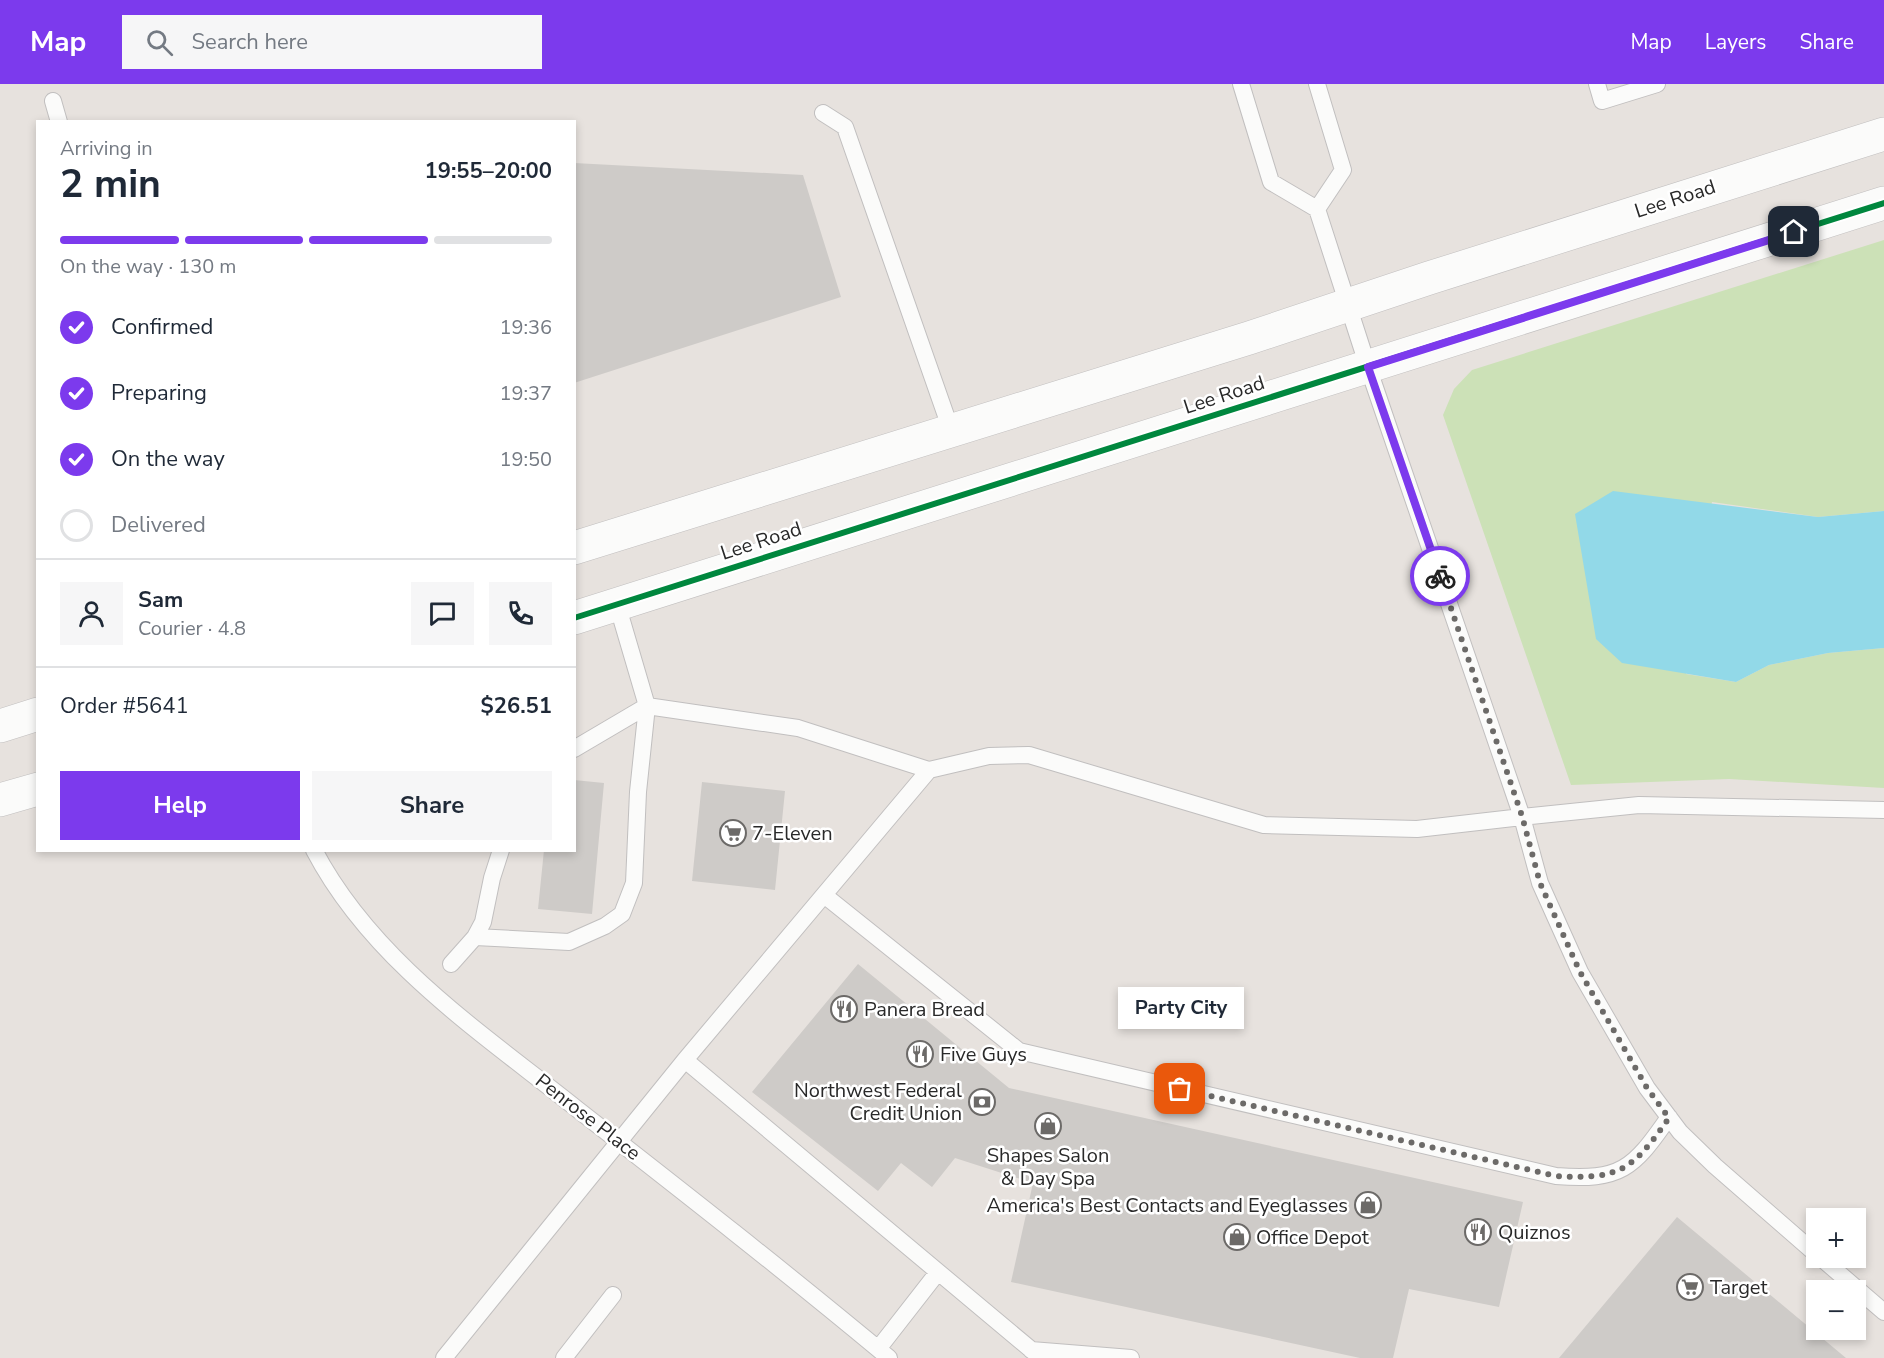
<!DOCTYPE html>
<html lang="en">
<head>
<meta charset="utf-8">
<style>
  :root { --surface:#fff; --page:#f6f6f7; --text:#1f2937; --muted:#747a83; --line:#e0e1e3; --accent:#7c3aed }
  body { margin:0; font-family:"Nunito Sans",sans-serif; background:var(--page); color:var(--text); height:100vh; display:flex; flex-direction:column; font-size:22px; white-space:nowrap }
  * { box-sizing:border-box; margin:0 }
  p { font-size:20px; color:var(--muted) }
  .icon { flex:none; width:33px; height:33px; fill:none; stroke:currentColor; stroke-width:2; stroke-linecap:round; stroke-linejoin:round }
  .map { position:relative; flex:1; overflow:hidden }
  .panel { position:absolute; left:36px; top:36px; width:540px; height:732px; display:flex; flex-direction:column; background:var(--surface); border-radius:0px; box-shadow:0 3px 9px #0003 }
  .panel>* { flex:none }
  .buttons { position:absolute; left:1806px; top:1124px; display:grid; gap:12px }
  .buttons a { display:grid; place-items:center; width:60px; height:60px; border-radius:0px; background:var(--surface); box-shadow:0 3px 9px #0003; font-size:30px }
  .pin { position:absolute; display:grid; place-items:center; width:51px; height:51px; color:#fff; margin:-26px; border-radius:12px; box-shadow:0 3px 9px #0006 }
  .courier { position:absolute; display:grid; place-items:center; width:60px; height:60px; margin:-30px; border:4px solid #7c3aed; border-radius:50%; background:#fff; color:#222; box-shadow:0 2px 8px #0007 }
  .bubble { position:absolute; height:42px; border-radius:0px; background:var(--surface); box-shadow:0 3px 9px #0003; font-size:20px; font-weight:700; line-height:42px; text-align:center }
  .overview em { font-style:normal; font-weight:700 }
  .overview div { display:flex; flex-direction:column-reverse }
  .overview { display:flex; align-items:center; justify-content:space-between; height:102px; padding:0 24px }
  h1 { font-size:39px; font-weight:700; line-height:45px }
  .bar { display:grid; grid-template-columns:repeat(4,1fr); gap:9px 6px; align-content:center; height:72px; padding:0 24px }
  .bar i { height:8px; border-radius:4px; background:var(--line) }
  .bar .current { background:var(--accent) }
  .bar p { grid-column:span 4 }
  .line { display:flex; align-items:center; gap:15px; padding:0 24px; border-top:2px solid var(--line) }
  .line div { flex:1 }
  .round { display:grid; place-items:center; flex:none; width:63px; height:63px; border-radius:0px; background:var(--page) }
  ol { padding:0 24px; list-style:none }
  li { display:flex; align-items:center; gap:18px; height:66px }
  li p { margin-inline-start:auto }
  li .icon { padding:6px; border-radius:50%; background:var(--accent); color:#fff; stroke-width:4 }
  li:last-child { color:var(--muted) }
  li i { width:33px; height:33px; border:3px solid var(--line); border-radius:50% }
  .cta { display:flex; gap:12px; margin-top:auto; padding:12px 24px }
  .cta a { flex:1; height:69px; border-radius:0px; background:var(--accent); color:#fff; font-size:24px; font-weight:700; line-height:69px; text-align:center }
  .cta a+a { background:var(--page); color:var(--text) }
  header { display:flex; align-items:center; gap:36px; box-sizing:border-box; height:84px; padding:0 30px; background:var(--accent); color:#fff }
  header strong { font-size:28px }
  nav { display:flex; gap:33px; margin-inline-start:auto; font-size:21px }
  .search { width:420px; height:54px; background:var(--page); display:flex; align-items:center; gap:15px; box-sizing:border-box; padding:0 21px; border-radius:0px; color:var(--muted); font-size:22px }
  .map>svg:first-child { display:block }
  .green { fill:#cce1b7 }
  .water { fill:#92d9e8 }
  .building { fill:#cecbc8 }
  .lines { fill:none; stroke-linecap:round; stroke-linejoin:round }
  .service-casing { stroke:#c1bfbf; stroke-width:18 }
  .tertiary-casing { stroke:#c1bfbf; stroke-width:34 }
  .service { stroke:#fbfbfa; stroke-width:16 }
  .tertiary { stroke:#fbfbfa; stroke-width:33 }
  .cycleway-casing { stroke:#fff; stroke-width:10 }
  .cycleway { stroke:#00873e; stroke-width:6 }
  .done { stroke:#6c6a68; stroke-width:6; stroke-dasharray:0 10.8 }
  .route { stroke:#7c3aed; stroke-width:8 }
  .labels { text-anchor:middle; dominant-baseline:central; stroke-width:5; stroke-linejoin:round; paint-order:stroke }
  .street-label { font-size:20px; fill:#292929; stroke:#fff }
  .poi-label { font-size:20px; fill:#292929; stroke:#fff; text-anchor:start }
</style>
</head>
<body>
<header>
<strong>Map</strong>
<div class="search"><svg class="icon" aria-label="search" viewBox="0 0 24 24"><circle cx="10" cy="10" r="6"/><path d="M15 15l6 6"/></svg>Search here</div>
<nav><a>Map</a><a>Layers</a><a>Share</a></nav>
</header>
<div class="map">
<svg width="1884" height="1274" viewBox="0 0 1884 1274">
  <rect width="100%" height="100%" fill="#e7e2de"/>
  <path class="green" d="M1884,156V427L1818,433L1712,418L1686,590L1736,598L1769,581L1828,569L1884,564V704L1729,695L1571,701L1443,331L1454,305L1472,286Z"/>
  <path class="water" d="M1613,407L1818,433L1884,427V564L1828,569L1769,581L1736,598L1622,579L1596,555L1575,430Z"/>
  <path class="building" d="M574,79L803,91L841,213L574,299Z
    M574,696L604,699L592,830L538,825L544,766H574Z
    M702,698L785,707L775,806L692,797Z
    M858,880L1009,1004L1523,1118L1499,1223L1409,1205L1393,1274H1360L1011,1198L1033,1099L955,1074L932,1103L901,1079L878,1107L752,1008Z
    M1677,1133L1846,1274H1559Z"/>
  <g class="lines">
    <defs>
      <path id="service" d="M1597,0L1602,17L1657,0
        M53,17L59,38
        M823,29L845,43L951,346
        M1317,125L1343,86L1317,0
        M617,520L647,622L798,644L929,686
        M574,665L647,622
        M314,766C372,877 482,949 577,1025C682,1107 787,1189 889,1274
        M824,811L1019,967L1556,1092C1621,1097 1633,1085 1669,1033
        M475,853L569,858L605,842L622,830L634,799L638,708L647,622
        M451,880L475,853L483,838L492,794L501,766
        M685,976L1041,1274
        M1816,1170L1715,1082L1680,1048L1647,1004L1580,888L1540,799L1522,733L1639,721L1884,726
        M1820,1173L1884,1228
        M878,1265L938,1188
        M1031,1266L1131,1274
        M444,1274L685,976L929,686L989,672L1029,671L1264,741L1417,745L1522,733L1368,283L1317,125L1271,98L1241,0
        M564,1274L613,1211"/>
      <path id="tertiary" d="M574,464L1249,254L1429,194L1884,50
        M574,534L1884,119
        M0,642L38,630
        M0,716L38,705"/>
    </defs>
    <use href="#service" class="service-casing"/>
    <use href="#tertiary" class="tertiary-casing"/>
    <use href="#service" class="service"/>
    <use href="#tertiary" class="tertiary"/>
    <defs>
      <path id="cycleway" d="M574,534L1884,119"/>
    </defs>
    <use href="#cycleway" class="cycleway-casing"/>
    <use href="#cycleway" class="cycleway"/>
  </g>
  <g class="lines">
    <path class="done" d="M1180,1005L1556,1092C1621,1096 1633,1085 1669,1034L1647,1004L1580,888L1540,799L1522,732L1440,492"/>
    <path class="route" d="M1440,492L1368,283L1794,148"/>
  </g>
  <defs>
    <symbol id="supermarket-ring" viewBox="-11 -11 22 22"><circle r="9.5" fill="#fff" stroke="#6c6a68" stroke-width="1.5"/><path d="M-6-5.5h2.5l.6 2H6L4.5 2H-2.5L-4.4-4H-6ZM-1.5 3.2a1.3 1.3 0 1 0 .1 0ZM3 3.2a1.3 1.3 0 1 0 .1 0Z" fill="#6c6a68"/></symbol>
    <symbol id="restaurant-ring" viewBox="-11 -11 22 22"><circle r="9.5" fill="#fff" stroke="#6c6a68" stroke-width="1.5"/><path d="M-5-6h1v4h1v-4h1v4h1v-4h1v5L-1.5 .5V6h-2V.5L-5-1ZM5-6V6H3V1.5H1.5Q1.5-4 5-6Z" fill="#6c6a68"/></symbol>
    <symbol id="bank-ring" viewBox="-11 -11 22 22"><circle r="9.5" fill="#fff" stroke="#6c6a68" stroke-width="1.5"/><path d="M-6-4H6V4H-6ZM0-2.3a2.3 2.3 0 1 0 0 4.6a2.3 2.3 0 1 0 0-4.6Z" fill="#6c6a68"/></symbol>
    <symbol id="shop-ring" viewBox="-11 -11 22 22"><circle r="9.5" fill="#fff" stroke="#6c6a68" stroke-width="1.5"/><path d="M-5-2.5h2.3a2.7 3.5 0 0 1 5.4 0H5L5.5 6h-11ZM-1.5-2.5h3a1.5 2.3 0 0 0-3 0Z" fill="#6c6a68"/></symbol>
  </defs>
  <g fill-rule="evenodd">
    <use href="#supermarket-ring" x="718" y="734" width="30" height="30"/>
    <use href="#restaurant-ring" x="829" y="910" width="30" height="30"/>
    <use href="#restaurant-ring" x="905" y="955" width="30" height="30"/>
    <use href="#bank-ring" x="967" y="1003" width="30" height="30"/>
    <use href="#shop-ring" x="1033" y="1027" width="30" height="30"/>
    <use href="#shop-ring" x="1353" y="1106" width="30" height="30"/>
    <use href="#restaurant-ring" x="1463" y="1133" width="30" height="30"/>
    <use href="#shop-ring" x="1222" y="1138" width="30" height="30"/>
    <use href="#supermarket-ring" x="1675" y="1188" width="30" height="30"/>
  </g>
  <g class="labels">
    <g class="street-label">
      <text transform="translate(1675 115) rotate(-18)">Lee Road</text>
      <text transform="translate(1224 311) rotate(-18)">Lee Road</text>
      <text transform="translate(761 457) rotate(-18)">Lee Road</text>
      <text transform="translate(588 1033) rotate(38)">Penrose Place</text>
    </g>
    <g class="poi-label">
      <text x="752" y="749">7-Eleven</text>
      <text x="864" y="925">Panera Bread</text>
      <text x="940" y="970">Five Guys</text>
      <text x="962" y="1006" text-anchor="end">Northwest Federal<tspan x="962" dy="23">Credit Union</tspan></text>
      <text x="1048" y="1071" text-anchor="middle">Shapes Salon<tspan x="1048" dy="23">&amp; Day Spa</tspan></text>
      <text x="1348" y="1121" text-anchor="end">America's Best Contacts and Eyeglasses</text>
      <text x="1498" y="1148">Quiznos</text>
      <text x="1256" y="1153">Office Depot</text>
      <text x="1710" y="1203">Target</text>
    </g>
  </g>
</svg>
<div class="buttons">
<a>+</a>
<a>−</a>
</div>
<div class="pin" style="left:1180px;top:1005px;background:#ea580c"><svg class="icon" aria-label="bag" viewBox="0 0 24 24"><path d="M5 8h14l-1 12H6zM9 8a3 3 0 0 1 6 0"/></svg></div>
<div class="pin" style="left:1794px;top:148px;background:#1f2937"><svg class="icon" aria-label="home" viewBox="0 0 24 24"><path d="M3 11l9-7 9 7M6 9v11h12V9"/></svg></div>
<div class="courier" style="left:1440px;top:492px"><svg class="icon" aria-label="bike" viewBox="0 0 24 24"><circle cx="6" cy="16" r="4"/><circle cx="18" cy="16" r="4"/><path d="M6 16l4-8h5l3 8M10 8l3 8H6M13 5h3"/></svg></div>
<div class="bubble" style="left:1118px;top:903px;width:126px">Party City</div>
<section class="panel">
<div class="overview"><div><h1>2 min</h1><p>Arriving in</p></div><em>19:55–20:00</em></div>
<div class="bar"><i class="current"></i><i class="current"></i><i class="current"></i><i></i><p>On the way · 130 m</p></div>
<ol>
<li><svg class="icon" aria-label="check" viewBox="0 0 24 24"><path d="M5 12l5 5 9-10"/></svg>Confirmed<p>19:36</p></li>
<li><svg class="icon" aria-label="check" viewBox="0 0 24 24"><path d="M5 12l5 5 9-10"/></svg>Preparing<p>19:37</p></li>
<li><svg class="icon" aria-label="check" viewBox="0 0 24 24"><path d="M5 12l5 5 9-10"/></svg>On the way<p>19:50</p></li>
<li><i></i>Delivered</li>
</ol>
<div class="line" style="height:108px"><a class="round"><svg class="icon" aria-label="person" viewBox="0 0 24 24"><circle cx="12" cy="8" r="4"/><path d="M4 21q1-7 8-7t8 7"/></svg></a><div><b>Sam</b><p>Courier · 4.8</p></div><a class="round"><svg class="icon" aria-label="chat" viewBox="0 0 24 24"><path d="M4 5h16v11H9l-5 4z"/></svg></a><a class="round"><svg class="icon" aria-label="phone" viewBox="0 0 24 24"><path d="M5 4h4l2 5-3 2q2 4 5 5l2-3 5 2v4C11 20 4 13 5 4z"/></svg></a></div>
<div class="line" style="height:78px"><div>Order #5641</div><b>$26.51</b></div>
<div class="cta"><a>Help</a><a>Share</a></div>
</section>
</div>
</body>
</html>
